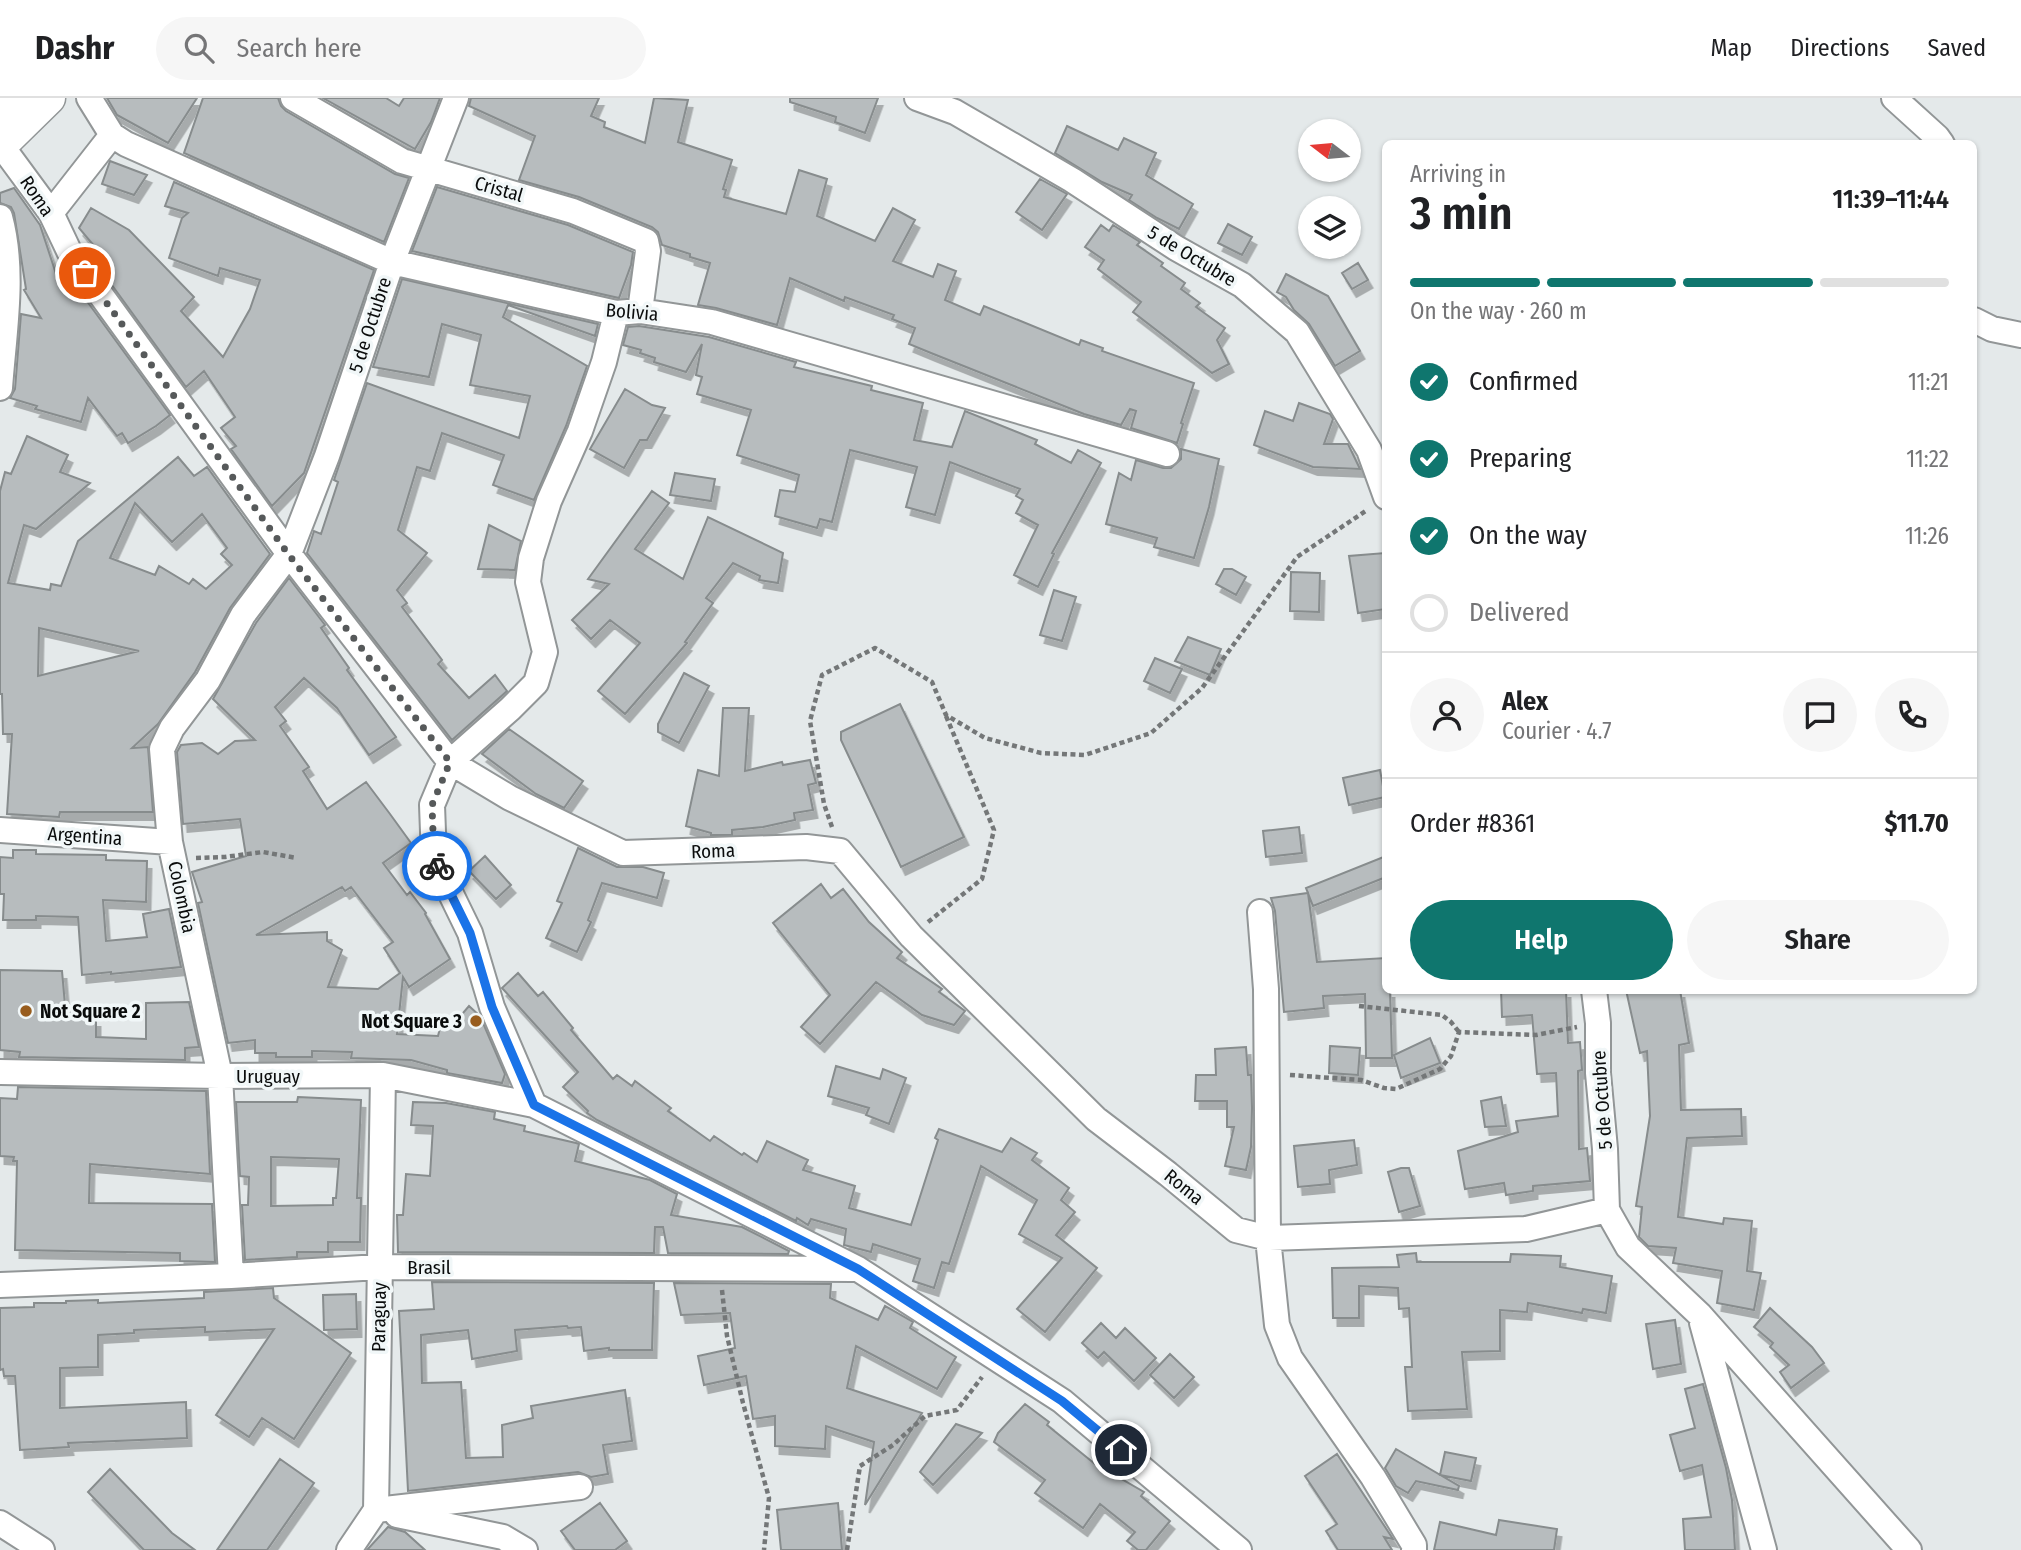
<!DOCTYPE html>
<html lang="en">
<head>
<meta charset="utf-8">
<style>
  :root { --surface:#fff; --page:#f6f6f6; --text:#202124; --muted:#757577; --line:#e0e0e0; --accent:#0f766e }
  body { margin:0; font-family:"Fira Sans Condensed",sans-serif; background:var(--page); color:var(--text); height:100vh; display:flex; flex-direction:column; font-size:26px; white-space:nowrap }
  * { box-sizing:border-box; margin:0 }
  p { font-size:23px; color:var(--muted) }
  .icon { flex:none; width:38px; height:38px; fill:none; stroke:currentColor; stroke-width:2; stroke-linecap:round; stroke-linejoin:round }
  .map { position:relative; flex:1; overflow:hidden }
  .details { position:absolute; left:1382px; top:42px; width:595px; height:854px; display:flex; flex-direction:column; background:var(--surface); border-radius:10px; box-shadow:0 2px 5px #0004 }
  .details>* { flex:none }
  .needle { width:46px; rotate:286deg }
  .buttons { position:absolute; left:1298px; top:21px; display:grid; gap:14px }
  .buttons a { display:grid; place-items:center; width:63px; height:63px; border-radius:50%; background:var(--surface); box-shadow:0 2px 5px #0004; font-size:35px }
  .pin { position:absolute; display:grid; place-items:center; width:60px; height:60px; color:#fff; margin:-30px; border:4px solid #fff; border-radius:50%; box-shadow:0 2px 7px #0007 }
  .courier { position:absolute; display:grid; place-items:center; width:70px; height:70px; margin:-35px; border:5px solid #1a73e8; border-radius:50%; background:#fff; color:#222; box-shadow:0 2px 9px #0007 }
  .headline em { font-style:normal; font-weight:600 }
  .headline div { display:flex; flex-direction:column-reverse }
  .headline { display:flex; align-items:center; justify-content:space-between; height:119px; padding:0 28px }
  h1 { font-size:46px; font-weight:600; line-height:52px }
  .bar { display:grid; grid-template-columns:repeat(4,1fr); gap:10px 7px; align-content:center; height:84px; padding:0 28px }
  .bar i { height:9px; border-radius:5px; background:var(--line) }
  .bar .current { background:var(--accent) }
  .bar p { grid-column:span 4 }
  .line { display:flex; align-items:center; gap:18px; padding:0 28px; border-top:2px solid var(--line) }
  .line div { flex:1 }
  .round { display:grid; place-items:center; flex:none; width:74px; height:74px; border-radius:37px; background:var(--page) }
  ol { padding:0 28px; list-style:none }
  li { display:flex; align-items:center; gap:21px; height:77px }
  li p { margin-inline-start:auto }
  li .icon { padding:7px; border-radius:50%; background:var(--accent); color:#fff; stroke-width:4 }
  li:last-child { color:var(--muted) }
  li i { width:38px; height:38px; border:4px solid var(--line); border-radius:50% }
  .primary-button { display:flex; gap:14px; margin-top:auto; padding:14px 28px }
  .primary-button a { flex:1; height:80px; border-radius:42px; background:var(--accent); color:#fff; font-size:28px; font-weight:600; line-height:80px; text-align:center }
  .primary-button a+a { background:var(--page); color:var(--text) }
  header { display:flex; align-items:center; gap:42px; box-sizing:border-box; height:98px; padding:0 35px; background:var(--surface); border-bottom:2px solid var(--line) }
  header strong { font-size:33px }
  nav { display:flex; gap:38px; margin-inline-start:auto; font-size:24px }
  .search { width:490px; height:63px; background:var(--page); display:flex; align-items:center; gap:18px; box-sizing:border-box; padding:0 24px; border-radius:38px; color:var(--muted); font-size:26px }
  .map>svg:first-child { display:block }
  .building { fill:#b7bcbe; stroke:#878c8d; stroke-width:2; fill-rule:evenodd; filter:url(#shadow) }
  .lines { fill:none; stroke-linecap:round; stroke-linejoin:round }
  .minor-casing { stroke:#929697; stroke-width:28 }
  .major-casing { stroke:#929697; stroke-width:35 }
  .path { stroke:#747778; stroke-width:4.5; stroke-dasharray:5 3.5; stroke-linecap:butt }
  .minor { stroke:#fff; stroke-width:24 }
  .major { stroke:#fff; stroke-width:32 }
  .done { stroke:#56595a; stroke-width:7; stroke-dasharray:0 12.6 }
  .route { stroke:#1a73e8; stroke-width:9 }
  .poi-dot { fill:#985d1e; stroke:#f1f7f8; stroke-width:2.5 }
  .labels { text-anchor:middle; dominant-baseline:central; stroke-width:7; stroke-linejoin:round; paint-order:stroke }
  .street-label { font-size:19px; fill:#0a0c0c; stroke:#f1f7f8 }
  .poi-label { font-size:19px; font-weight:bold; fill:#0a0c0c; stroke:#f1f7f8; text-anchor:start }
</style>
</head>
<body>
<header>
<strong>Dashr</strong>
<div class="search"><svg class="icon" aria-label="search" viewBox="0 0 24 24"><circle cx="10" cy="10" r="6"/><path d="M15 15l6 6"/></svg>Search here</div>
<nav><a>Map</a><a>Directions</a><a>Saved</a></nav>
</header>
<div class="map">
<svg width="2021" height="1452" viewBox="0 0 2021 1452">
  <defs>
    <filter id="shadow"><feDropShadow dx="4.5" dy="8" stdDeviation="0" flood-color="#0004"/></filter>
  </defs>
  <rect width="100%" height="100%" fill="#e4e9ea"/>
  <path class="building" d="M107,0H197L168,45L117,17Z
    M203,0H278L281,8L286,13L395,76L409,80L384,144L184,55Z
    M323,0H386L399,8L404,0H440L431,24L415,51Z
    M471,0H599L591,18L605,24L604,29L645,45L654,0L688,2L678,44L732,62L723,91L726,92L724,99L786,116L799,72L827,81L817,118L875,143L893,110L915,122L893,163L933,179L938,166L956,173L945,202L980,217L984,208L1079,247L1081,242L1103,250L1102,253L1194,285L1181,325L1183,326L1177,345L1131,330L1136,313L1130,311L1121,327L1084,316L931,255L909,246L915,230L892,221L894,217L845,199L844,203L790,180L777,227L716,210L698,207L710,165L690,159V156L662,147L658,134L652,129L579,99L519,82L535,38L469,8Z
    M790,0H878L865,35L835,24L836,19L790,4Z
    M1067,28L1118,52L1124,40L1156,55L1146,77L1193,106L1179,131L1157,120L1129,102L1132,97L1102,84L1055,55Z
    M110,63L147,77L134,97L102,86Z
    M1040,81L1067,96L1042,132L1016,114Z
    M174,84L374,172L304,375L272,408L231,351L236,348L221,330L235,319L204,273L186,289L93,161L100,155L79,130L91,110L129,132L194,199L181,213L223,259L250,211L260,182L220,170L218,178L169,160L182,120L188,115L165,108Z
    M437,89L568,127L633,154L631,167L619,200L412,153Z
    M14,90L40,127L60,188L70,180L170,317L156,328L128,345L122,335L117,338L88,300L81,324L35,311L37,308L10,300L15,291L21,216L41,220L24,192L26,191L14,115L11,109L0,105V95Z
    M1228,126L1252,139L1242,157L1218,145Z
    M1101,127L1109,133L1113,127L1140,144L1137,147L1163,165L1161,168L1185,185L1181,191L1200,205L1196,209L1225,230L1217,242L1229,266L1212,275L1133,214L1141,204L1098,171L1104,162L1085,149Z
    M1358,165L1368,182L1352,191L1342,175Z
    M1286,176L1328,198L1360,253L1335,268L1309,226L1294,212L1286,199L1277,194Z
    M402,181L598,226L595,238L508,207L503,219L587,268L566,328L534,402L493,387L504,357L442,335L430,373L417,369L398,432L427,455L397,492L407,505L402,509L442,562L438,566L469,600L495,577L507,593L452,642L307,455L314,433L321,436L338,384L334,382L367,285L519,340L530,298L470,287L481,237L442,226L429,279L373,269Z
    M639,228L709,239L796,264L794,269L872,288L871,292L923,305L914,342L952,349L965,313L1037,342L1035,346L1071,365L1078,352L1101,365L1052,455L1054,456L1038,489L1014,477L1038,427L1016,415L1023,402L1016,398L1020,391L950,364L935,417L906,409L917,369L850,352L832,424L820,421L817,430L775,418L780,392L795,394L799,377L737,357L751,312L697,296L702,279L696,277L702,246L686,274L654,264L655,260L640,255L641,252L623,247L628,229Z
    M625,291L652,307L665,310L647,342H640L624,370L590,351Z
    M1299,305L1330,316L1333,321L1324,346H1348L1360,371L1313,369L1254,347L1265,313L1293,323Z
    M27,338L68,357L60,374L90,385L36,431L24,427L8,485L50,492L51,486L61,488L78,443L178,359L194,378L207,369L270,456L230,510L195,574L158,626L132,650L148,649L153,714H60L59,719L7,716L12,636H3L2,596H0V393L5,374L11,376ZM135,405L172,444L202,416L227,450L221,456L232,467L206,491L193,481L189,486L159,468L155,477L110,460ZM39,530L139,553L38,578Z
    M1181,351L1219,361L1209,409L1194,460L1154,449L1157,440L1106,426L1119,375L1131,382L1136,362L1163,370H1171L1181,361Z
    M675,375L715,381L711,403L670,397Z
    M652,393L669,405L635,451L683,481L708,419L783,455L778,485L759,482L760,478L733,465L706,500L713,505L685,544L687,545L625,616L598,593L640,545L610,522L591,541L572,522L609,486L588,481Z
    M489,427L521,443L515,472L478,471Z
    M1385,455L1386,511L1358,515L1349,458Z
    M1224,471H1232L1246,479L1236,497L1216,486Z
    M1291,474L1320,475L1319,514L1290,513Z
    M289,480L325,527L321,530L349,570L347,572L396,639L369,657L337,610L304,580L275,609L286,623L280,628L309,669L303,673L327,711L366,684L390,716L411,745L383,765L407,797L410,794L426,815L425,816L450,861L409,889L403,879L397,936L438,938L441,926L451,929L469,908L480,918L505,976L502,985L447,975V972L411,962L351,960L352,954L312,953V959H276V955H255V942L228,945L198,805L202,804L192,774L246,758L240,721L183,726L177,654L181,647L202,645L218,656L235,643L255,642L213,601L256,525ZM342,789L345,793L351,789L393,844L384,850L400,875L378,891L328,889L342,852L327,843V834L256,837Z
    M1054,492L1076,499L1062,543L1040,537Z
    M1188,539L1221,551L1210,577L1175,563Z
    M1155,560L1182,571L1170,595L1144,583Z
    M684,575L709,588L679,645L658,634V626Z
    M900,606L964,739L901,769L841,642V634Z
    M723,610H749L745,673L782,664L783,667L810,662L816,685L808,687L813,712L794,715L795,722L763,729L732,732V737H711V735L686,728L698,672L719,678Z
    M509,631L583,683L564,710L536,696L482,656Z
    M1380,672L1385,699L1349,707L1343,680Z
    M1299,729L1302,755L1266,759L1263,733Z
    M578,750L617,769H643L664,775L657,800L602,785L588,822L591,824L577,854L546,840L562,805L557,803Z
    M13,752H36V756L106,757V762L147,763L146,804L103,802L106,843L147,839L143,816L169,811L181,869L111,876V874L82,877L78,819L36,818V822H3L4,796H0V759L13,760Z
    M485,758L511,787L496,801L469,773Z
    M1386,758V779L1313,808L1306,790Z
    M821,786L831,800L843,791L869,824L902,854L897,860L942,891L939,894L965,913L954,927L922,917L876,884L820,946L801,929L830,897L773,825Z
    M1308,795L1317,864L1386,860V892H1390L1392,960H1366L1365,896L1323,898L1324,910L1284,914L1275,813L1271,800Z
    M0,872L62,873L65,907H73V921H96V939L146,941V905L189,904L199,949L185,950V962L19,959L20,954L0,952Z
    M518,875L538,898L543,894L573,930L571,932L613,981L617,977L632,988L635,983L671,1010L668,1013L710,1043L714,1038L742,1057L744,1055L757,1064L767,1043L808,1062L803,1072L855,1088L849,1110L911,1127L938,1042L935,1040L939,1031L1002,1054L1011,1040L1037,1055L1032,1062L1069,1090L1061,1102L1075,1114L1056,1137L1097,1170L1045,1234L1017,1211L1062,1160L1019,1136L1037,1102L981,1068L949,1166L942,1164L934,1190L913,1183L920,1161L873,1146L871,1154L844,1147L846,1131L811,1121L808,1127L797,1120L796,1123L597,1022L587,1015L588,1013L563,989L578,974L502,890Z
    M1501,892H1566L1568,945L1580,944L1582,972L1578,973L1579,1051L1587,1050L1590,1083L1533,1088V1093L1506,1097L1504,1085L1465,1091L1458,1053L1518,1034L1516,1023L1558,1018L1556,975L1537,976L1532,917L1502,919Z
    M1626,892H1680L1689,945L1679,947L1681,1012L1741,1011L1742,1038L1687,1040L1678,1119L1723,1126L1724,1120L1752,1123L1747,1173L1761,1175L1754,1212L1717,1205L1722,1173L1673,1165L1676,1150L1648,1148L1639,1139L1642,1109L1636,1108L1650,1018L1647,953L1640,955Z
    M1430,940L1440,965L1401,980L1394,957Z
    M1330,948L1360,950L1358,977L1329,975Z
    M1246,949L1248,977H1251L1252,1010L1251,1049L1246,1072L1225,1068L1234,1029H1227V1003H1195L1196,977H1216L1215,951Z
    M836,968L880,981L883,971L906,980L889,1026L866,1017L869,1010L828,998Z
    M18,989L206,993L210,1076L90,1066L89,1105L212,1106L215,1164L180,1163V1155L15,1152L17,1063H13L14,1059L0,1058V1000L17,1001Z
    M298,999L361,1002L357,1100H361L360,1144H328V1154H297V1159L245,1162L242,1107H248L249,1079L240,1078L236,1004H297ZM271,1059L339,1061L336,1100H333V1107L271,1108Z
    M1501,999L1506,1028L1485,1029L1481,1003Z
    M413,1004L446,1005L495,1014L494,1021L525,1028L524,1033L576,1045L579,1046L575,1063L650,1082L677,1096L671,1117L742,1129L789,1153L788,1156L668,1155L663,1129H655L654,1155L398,1154L397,1117H403L406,1076L430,1078L433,1028L411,1027Z
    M1354,1042L1357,1067L1329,1072L1330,1086L1298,1089L1294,1048Z
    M1401,1070H1409L1420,1108L1399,1114L1388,1074Z
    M1416,1155L1417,1164H1510L1511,1156L1561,1158L1560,1169L1612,1178L1606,1215L1583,1211L1582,1215L1528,1205L1527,1214L1500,1212V1253L1462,1254L1467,1311L1408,1313L1405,1269H1412L1409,1210L1399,1211L1398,1190L1359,1188V1220H1333L1332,1170L1399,1169L1397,1157Z
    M432,1184L654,1185L652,1252H609V1250L584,1253L581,1229L568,1230L567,1228L515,1232L517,1253L472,1261L468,1232L421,1237L422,1285L461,1284L466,1360L503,1359L502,1327L533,1320L531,1308L625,1292L632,1343L603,1347L608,1376L591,1379L578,1374L408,1393L399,1213L434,1211Z
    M674,1185L831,1186L830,1200L878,1222L885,1208L913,1224L910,1230L956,1259L937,1291L856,1248L847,1290L922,1315L865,1407L874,1344L826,1328L825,1351L775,1348V1318L753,1321L746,1278L704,1287L698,1258L735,1250L730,1215L681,1217Z
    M273,1190L274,1200L351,1255L294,1341L262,1320L249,1339L216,1317L274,1231L205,1234V1229L134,1232V1235L98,1237V1269L60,1270V1310L186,1304L187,1340L68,1345L69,1349L20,1352L15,1278H4L3,1271L0,1272V1210L34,1209V1205H66V1203L98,1202V1205L204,1200V1194Z
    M356,1196L357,1231L324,1232L323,1197Z
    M1770,1210L1812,1249L1824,1265L1791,1290L1780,1274L1789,1267L1770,1249L1773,1245L1754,1229Z
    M1675,1222L1681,1266L1653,1271L1646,1226Z
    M1101,1225L1116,1240L1125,1230L1156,1260L1134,1283L1104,1254L1098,1260L1082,1245Z
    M1170,1256L1194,1279L1174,1300L1150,1277Z
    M1703,1286L1726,1370L1732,1402L1735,1452H1685L1683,1421L1711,1419L1702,1367L1680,1373L1670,1337L1695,1330L1685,1291Z
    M1025,1306L1049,1324L1047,1327L1095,1366L1098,1361L1122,1376L1120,1380L1144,1394L1141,1398L1170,1423L1146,1452H1138L1127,1443L1135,1434L1100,1406L1083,1430L1035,1395L1045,1382L994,1344L998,1335Z
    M956,1326L982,1335L933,1387L920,1374Z
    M1396,1351L1459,1388L1458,1392L1416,1383L1408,1395L1396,1388L1385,1370Z
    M1445,1354L1476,1360L1471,1383L1440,1377Z
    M1337,1356L1393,1441L1384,1439L1392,1452H1338L1326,1433L1337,1426L1305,1378Z
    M280,1361L314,1385L267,1452H217Z
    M110,1371L172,1435L195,1452H144L88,1394Z
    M600,1405L627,1443L615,1452H575L561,1433Z
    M838,1405L842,1452H781L777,1412Z
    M1499,1422L1557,1431L1554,1452H1434L1440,1424L1496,1437Z
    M388,1429L405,1434L425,1452H367Z"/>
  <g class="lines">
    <defs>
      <path id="minor" d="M89,0L112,37L126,46L392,164L616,215L640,213L712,224L1167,356
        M293,0L402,63L573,113L646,143L648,153L640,213
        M917,0L955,14L1072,82L1176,150L1242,187L1297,234L1369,352L1386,399
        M1894,0L1937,39L1942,46
        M1,47L51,115L69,153L289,456L450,664L510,700L623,755L806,749L840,753L911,838L1096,1021L1168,1076L1236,1132L1268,1140L1526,1131L1607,1112
        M51,115L112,37
        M0,119C15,174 4,234 0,290
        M616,215L604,264L580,333L549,403L531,460L528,484L545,554L536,585L510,611L450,664L432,707L434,761L470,835L492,909L534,1007L858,1171L1062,1303L1239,1452
        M1974,222L1992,231L2021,237
        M0,732L170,744
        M1260,814L1266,891L1268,1140L1277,1227L1290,1260L1373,1379L1414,1447V1452
        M1594,892L1598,925V975L1605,1051L1607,1112L1628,1149L1700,1217L1909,1452
        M0,974L220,978L383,977L534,1007
        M231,1178L220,978L170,744L162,651L172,630L208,582L243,517L289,456L327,358L392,164L456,0
        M0,1187L231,1178L379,1169L853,1171
        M1702,1225L1764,1452
        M376,1412L580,1389
        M397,1417L503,1439L525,1452
        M0,1425L42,1452
        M349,1452L376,1412L383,977"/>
      <path id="major" d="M0,10L11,0
        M0,48L49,0"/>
    </defs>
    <use href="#minor" class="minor-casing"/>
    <use href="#major" class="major-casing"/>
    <path class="path" d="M832,729L824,706L810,623L822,577L875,550L932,584L946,617L985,640L1041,655L1085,657L1151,635L1202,590L1297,459L1367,412
      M196,760L225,759L263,754L297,760
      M928,824L982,781L994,732L946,618
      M1359,908L1442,917L1451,924L1459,934
      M1290,977L1361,982L1384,990L1396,991L1440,971L1451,958L1459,934L1536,937L1577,929
      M722,1192L727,1238L743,1305L769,1400L764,1452
      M847,1452L860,1368L893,1347L925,1318L957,1312L982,1279"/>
    <use href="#minor" class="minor"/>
    <use href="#major" class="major"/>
  </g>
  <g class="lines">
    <path class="done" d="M85,175L289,457L450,664L432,707L434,761L437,768"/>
    <path class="route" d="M437,768L470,835L492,909L534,1007L858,1171L1062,1303L1121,1352"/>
  </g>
  <g class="poi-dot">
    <circle cx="26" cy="913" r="7"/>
    <circle cx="476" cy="923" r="7"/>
  </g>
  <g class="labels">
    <g class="street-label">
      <text transform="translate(499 91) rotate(16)">Cristal</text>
      <text transform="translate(37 98) rotate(56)">Roma</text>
      <text transform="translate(1192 158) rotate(31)">5 de Octubre</text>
      <text transform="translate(632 214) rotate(5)">Bolivia</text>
      <text transform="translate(370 227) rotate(-72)">5 de Octubre</text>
      <text transform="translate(85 738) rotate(4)">Argentina</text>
      <text transform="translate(713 753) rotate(-2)">Roma</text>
      <text transform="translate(182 799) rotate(78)">Colombia</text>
      <text x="268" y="978">Uruguay</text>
      <text transform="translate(1602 1002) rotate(-94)">5 de Octubre</text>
      <text transform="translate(1184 1089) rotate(39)">Roma</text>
      <text x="429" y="1169">Brasil</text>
      <text transform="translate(379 1219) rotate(-89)">Paraguay</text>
    </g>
    <g class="poi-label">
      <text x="40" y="913">Not Square 2</text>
      <text x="462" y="923" text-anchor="end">Not Square 3</text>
    </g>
  </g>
</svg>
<div class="buttons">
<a><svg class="needle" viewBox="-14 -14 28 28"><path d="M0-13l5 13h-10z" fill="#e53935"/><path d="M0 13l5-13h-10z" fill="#757577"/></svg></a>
<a><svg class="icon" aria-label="layers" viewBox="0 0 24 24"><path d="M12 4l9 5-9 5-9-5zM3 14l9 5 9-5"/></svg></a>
</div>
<div class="pin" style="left:85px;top:175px;background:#ea580c"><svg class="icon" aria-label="bag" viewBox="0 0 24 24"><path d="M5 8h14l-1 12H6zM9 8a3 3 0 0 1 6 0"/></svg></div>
<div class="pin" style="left:1121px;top:1352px;background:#1f2937"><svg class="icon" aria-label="home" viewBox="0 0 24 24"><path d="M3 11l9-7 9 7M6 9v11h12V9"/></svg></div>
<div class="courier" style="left:437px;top:768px"><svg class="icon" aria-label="bike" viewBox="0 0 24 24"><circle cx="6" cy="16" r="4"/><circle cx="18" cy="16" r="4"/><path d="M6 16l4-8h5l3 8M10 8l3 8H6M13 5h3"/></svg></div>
<section class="details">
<div class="headline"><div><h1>3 min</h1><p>Arriving in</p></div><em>11:39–11:44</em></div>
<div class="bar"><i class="current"></i><i class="current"></i><i class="current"></i><i></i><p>On the way · 260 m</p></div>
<ol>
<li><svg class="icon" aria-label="check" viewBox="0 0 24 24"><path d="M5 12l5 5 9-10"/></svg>Confirmed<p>11:21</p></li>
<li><svg class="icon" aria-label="check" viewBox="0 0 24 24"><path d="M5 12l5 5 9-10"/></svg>Preparing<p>11:22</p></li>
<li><svg class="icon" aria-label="check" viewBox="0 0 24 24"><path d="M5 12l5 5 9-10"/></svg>On the way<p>11:26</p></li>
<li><i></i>Delivered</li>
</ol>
<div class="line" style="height:126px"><a class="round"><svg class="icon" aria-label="person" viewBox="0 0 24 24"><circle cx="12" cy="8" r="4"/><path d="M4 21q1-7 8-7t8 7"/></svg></a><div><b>Alex</b><p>Courier · 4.7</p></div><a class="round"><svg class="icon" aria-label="chat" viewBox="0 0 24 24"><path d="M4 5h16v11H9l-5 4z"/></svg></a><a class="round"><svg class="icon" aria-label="phone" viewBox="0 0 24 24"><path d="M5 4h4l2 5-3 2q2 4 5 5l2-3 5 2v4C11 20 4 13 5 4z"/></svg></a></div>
<div class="line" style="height:91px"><div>Order #8361</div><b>$11.70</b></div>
<div class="primary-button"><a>Help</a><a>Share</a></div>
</section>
</div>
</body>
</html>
